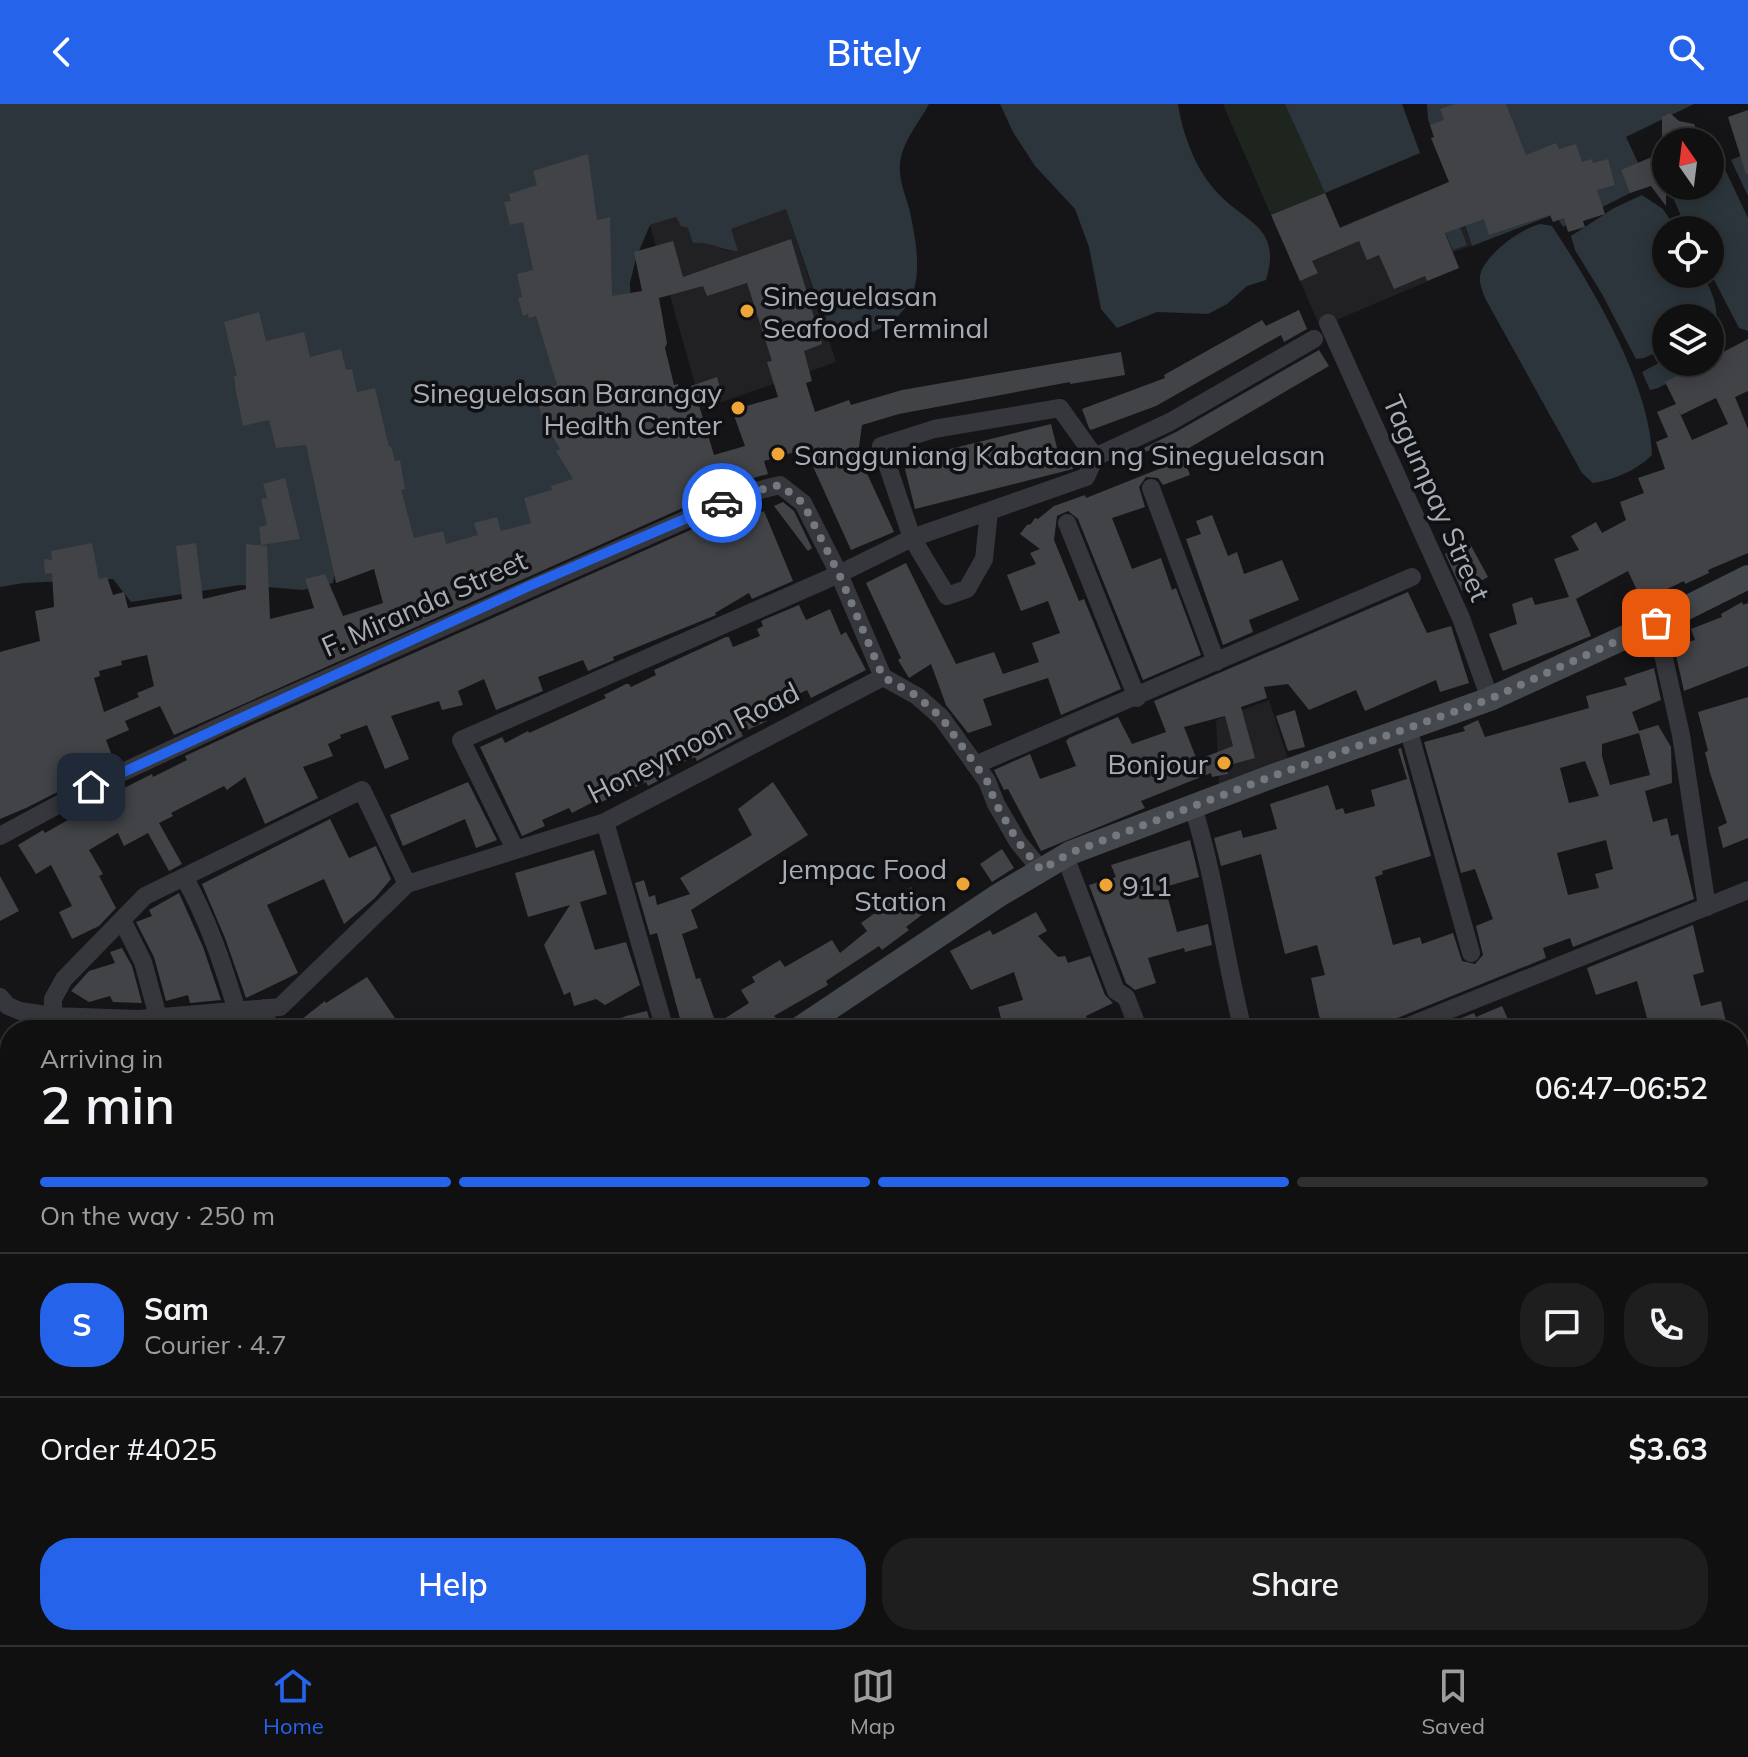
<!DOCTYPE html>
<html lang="en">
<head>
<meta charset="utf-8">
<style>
  :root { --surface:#101011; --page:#1e1e1f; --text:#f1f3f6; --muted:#9c9d9f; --line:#303031; --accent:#2563eb }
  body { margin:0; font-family:Mulish,sans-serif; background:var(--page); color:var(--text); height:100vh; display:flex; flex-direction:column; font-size:30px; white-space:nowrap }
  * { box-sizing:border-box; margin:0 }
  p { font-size:26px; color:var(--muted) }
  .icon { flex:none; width:44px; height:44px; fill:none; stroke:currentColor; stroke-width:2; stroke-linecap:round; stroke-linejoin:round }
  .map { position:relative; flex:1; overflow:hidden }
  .details { position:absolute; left:0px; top:916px; width:1748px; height:626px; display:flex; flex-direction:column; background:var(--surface); border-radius:32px 32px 0 0; box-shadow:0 4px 20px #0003,0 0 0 2px var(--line) }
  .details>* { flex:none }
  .needle { width:52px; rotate:346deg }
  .tools { position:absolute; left:1652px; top:24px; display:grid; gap:16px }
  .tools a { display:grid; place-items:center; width:72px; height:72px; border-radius:50%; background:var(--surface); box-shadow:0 4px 20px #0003,0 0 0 2px var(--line); font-size:40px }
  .pin { position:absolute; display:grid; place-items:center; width:68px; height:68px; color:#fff; margin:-34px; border-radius:16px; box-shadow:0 4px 12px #0006 }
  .courier { position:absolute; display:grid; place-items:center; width:80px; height:80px; margin:-40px; border:6px solid #2563eb; border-radius:50%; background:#fff; color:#222; box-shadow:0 2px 10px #0007 }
  .summary em { font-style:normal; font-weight:600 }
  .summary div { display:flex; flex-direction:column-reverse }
  .summary { display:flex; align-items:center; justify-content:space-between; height:136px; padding:0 40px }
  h1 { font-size:52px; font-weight:600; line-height:60px }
  .bar { display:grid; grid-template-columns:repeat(4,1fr); gap:12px 8px; align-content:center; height:96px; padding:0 40px }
  .bar i { height:10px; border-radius:6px; background:var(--line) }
  .bar .on { background:var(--accent) }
  .bar p { grid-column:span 4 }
  .line { display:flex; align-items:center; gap:20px; padding:0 40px; border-top:2px solid var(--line) }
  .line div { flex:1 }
  .round { display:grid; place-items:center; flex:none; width:84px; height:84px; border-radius:32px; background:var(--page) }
  .primary-button { display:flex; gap:16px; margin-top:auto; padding:16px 40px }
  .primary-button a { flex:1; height:92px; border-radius:32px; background:var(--accent); color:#fff; font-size:32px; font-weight:600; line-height:92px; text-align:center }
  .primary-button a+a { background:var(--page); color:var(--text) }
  header { display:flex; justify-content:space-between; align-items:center; height:104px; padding:0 40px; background:var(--accent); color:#fff; font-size:36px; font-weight:600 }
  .menu { display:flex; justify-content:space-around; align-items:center; height:112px; border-top:2px solid var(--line); background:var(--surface); font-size:22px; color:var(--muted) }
  .menu a { display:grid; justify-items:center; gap:4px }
  .menu .on { color:var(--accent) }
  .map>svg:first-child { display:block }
  .built { fill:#212124 }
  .green { fill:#1d251e }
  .water { fill:#2b353b }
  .building { fill:#414347; fill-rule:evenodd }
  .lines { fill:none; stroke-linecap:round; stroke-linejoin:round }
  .minor { stroke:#36373c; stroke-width:18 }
  .secondary { stroke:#44474c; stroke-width:24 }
  .done { stroke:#74787f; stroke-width:8; stroke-dasharray:0 14.4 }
  .route { stroke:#2563eb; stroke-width:10 }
  .poi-dot { fill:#efa535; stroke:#101012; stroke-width:3 }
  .labels { text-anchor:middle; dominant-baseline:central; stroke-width:7; stroke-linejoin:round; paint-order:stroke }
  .poi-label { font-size:28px; fill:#a7adb7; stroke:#101012; text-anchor:start }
  .street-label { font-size:28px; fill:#a7adb7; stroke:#101012 }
</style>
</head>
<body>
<header><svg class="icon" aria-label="back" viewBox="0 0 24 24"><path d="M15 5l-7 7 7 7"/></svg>Bitely<svg class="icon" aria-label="search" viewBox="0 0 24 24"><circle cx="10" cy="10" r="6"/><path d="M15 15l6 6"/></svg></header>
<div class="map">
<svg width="1748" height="1541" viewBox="0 0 1748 1541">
  <rect width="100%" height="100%" fill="#151517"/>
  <path class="built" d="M1223,0H1285L1340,123L1448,78L1472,142L1453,148L1459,164L1320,223Z
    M786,104L836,258L702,305L650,121L676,113L705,138L727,147H737L730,125Z
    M1269,596L1288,655L1219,680L1216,616Z"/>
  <path class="green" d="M1223,0H1285L1325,89L1271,111Z"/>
  <path class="water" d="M0,0H929C919,19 901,39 900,61C899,79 906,91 910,108C920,155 927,203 877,226C862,233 838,229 825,219L786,105L731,125L738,147C722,147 710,137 693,139L688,124L681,122L676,113L650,121L636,154L630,179L631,208L612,324L540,429L337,454L333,479L303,486L240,481L131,498L113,475L24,479L0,483Z
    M1000,0H1178C1182,28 1195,64 1215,86C1243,119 1283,121 1266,176L1247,182L1227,200L1208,210L1157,208L1117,224L1101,205L1089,143L1075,105L1035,62L1013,28Z
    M1285,0H1402L1420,49L1325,89Z
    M1427,0H1694L1626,33L1648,80L1563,123L1555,110L1472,142L1428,15Z
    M1748,49V92L1731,56Z
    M1721,57L1748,114V227L1739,224L1710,168V126H1687L1668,82H1710V62Z
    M1642,91L1663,105L1677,126H1666V170H1702C1710,184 1718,199 1716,215L1710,220V214H1666V244L1644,254L1636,255L1602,190L1575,146L1571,132L1614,104Z
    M1453,105L1467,141L1453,146L1438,111Z
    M1541,120L1552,122C1591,181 1650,279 1652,351C1637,366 1614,376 1593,379L1582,369L1486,196C1483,189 1479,180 1480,172C1483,152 1522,123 1541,120Z
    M1666,255V258H1710L1658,284L1650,286L1642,268Z
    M1748,968V1009L1738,1014V970Z
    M1748,1031V1113L1738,1118V1036Z
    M1748,1125V1205L1738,1210V1130Z
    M1748,1212V1272L1738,1278V1217Z
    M1748,1282V1412L1738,1400V1288Z
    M1738,1425L1748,1436V1541H1576L1571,1532H1738Z
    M600,1532H872L855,1541H600Z
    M962,1532H1332L1369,1537L1418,1532H1493L1482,1541H916Z
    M1534,1532H1550L1557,1541H1514Z"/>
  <path class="building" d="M1455,0H1506L1526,51L1556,39L1559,45L1576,40L1582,58L1592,55L1593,59L1608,55L1615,81L1597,86L1605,110L1583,117L1585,123L1568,128L1564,114L1553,118L1550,111L1489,131L1484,115L1445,129L1459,164L1427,177L1425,172L1394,185L1379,151L1367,156L1359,137L1312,157L1318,169L1300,177L1271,111L1325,89L1340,124L1449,78L1431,34L1434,33L1430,21L1444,16L1440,5Z
    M1748,6V70H1746L1728,13Z
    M1670,9L1679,17L1694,20L1702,38H1662V13Z
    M1666,47V102L1651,82L1630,89L1621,66Z
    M588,50L597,116L610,113L612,192L642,187L634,148L673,137L683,173L791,135L822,240L804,247L812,277L806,279L815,308L849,296L851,301L902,286L1121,248L1125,271L1070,280V278L899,310L862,321L858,350L894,428L851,446L805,345L764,357L768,370L703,388L705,394L174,631L160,602L125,617L129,626L106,636L115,659L26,704L0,715V548L40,537L35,507L54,503L52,469L45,470L44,455L52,456L51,447L92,439L99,475L107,473L113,491L124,488L128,504L182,495L176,442L196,439L203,495L246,485V440L267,442L270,515L314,504L305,475L325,470L343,512L383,499L374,465L336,479L306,341L276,344L269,316L243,322L236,288L234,272H237L224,218L259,208L266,237L304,228L310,253L341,245L346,266L352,265L357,288L375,284L389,343L391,342L395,357L400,356L405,385L401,386L414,434L443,427L446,440L478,431L474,419L497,413L501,427L531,419L524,394L552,386L551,382L573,375L556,347L560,345L542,314L537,295L545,293L542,286L557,281L536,212L529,214L528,210L523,212L518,194L522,193L517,170L533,166L523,118L510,121L504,98L511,97L509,90L537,81L533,67ZM747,179L772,257L767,258L778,293L732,306L745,342L714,351L699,301L723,293L717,273L679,286L678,280L674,281L665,244L667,239L659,194L703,182L707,192ZM147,551L154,582L137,589L139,593L104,608L94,574L100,572L99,567L122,561L121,557Z
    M1299,206L1307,225L1284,238L1281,231L1156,302L1091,326L1089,324L1082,305L1165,274L1164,271L1262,216L1266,222Z
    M1748,235V287L1735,293L1748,325V449L1708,466L1709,469L1685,480L1684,477L1642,497L1628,467L1576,495L1591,532L1503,567L1489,530L1517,520L1512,500L1532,493L1535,501L1569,493L1554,455L1579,446L1571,432L1596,418L1602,429L1626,416L1620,398L1644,389L1638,374L1665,365L1656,338L1668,333L1657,308L1676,300L1665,278L1705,258H1710V255ZM1716,294L1728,320L1692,336L1677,303L1681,311Z
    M1319,246L1329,262L1177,351L1174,341L1143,348L1142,345L1176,328Z
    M1051,320L1058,348L1069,345L1073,365L915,405L901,349L920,344L922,352Z
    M1184,355L1190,371L1163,381L1158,374L1146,373L1139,383L1145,403L1112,414L1132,465L1161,454L1172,486L1176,484L1201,551L1143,576L1078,415L1068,407L1057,412L1054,436L1079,497L1084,495L1121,585L1061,611L1048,574L983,595L992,621L968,629L946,601L931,560L909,574L898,556L901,554L866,479L906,459L956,560L994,548L1003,570L1039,558L1032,539L1060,529L1048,497L1021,507L1007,471L1036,460L1030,449L1040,445L1020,430L1027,421L1031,420L1035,414L1038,415L1054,402L1085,391L1086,394Z
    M285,374L300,435L261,441L259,423L267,421L261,395L267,394L263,380Z
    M783,398L794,407L812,444L808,447L774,402Z
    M744,407L747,414L764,407L793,477L752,495L749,489L715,509L716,511L613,553L614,556L588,567L583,556L538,573L543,587L496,606L484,575L458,587L463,601L442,606L439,597L391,612L409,655L385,665L367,621L340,631L341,634L328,640L333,652L303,663L318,694L265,720L245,673L227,686L224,682L171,709L173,712L159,719L182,760L169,767L148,729L124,742L118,729L89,746L103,770L99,772L116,804L99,822L72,835L59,808L72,802L51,761L36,770L18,741L43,726L45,729L124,684L152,670L153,673L187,656L185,652L254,620L713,416L715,420Z
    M1212,411L1228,452L1237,448L1244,470L1282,456L1299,496L1249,516L1253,528L1223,541L1186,435L1201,430L1196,417Z
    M1469,438L1488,473L1462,487L1445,450Z
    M1408,488L1427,529L1451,522L1469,579L1440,588L1436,576L1365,607L1356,586L1309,606L1288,580L1264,583L1267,594L1241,603L1255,654L1226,662L1228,670L1212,673L1211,669L1141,697L1145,704L1041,747L1008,685L1004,686L994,666L1030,650L1040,675L1076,662L1066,637L1069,634L1118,613L1132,640L1166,628L1154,597ZM1225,612L1233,642L1197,656L1184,623Z
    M1742,498L1743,501L1748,499V562L1684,587L1674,542L1695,536L1691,525L1722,513L1721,510Z
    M799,501L806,516L830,505L841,531L846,528L866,566L811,594L807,586L763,607L767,617L741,629L743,632L697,657L695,653L668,665L671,670L648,682L646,678L597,700L595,697L572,709L569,704L542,716L545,722L522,732L480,643L502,633L505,639L528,627L529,629L606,594L604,591L626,580H629L631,583L656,571L654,566L726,533H729L733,543L760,532L757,525L763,522L761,517Z
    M1654,564L1661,596L1632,608L1639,627L1658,621L1671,643L1672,679L1645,687L1653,718L1667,714L1671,732L1678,730L1694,795L1573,843L1570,834L1543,844L1546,854L1395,915L1388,922L1378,926H1326L1319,912L1311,874L1325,871L1317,841L1285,850L1261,750L1221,762L1214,734L1241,726L1243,734L1277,725L1270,700L1328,681L1336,706L1343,704L1345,710L1375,702L1371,686L1407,675L1398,645L1401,644L1431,752L1382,767L1383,770L1375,773L1393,841L1420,833L1422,840L1453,829L1462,857L1475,860L1483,851L1476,822L1493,815L1475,765L1461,769L1424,638L1465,627L1463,623L1478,616L1485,633L1589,604L1586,592L1627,581L1624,574ZM1639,629L1650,671L1610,681L1602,652V640ZM1585,657L1599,692L1569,699L1560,664ZM1606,736L1613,765L1595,770L1599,784L1568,791L1557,749Z
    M1748,593V734L1723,744L1718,723L1727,719L1710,669L1705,648L1708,647L1698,608Z
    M1295,606L1305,643L1288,647L1276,612Z
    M468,678L497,736L476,744L465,715L403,742L390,711Z
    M773,678L808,731L691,806L698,824L682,830L696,875L700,874L716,920L749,899L741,886L755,878L752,873L780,856L785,863L832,836L840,849L867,827L861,819L911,783L928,806L906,823L909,826L882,846L879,842L826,877L828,881L774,912L776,914L759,926H683L657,829L650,831L635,779L644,776L649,793L655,791L657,801L690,790L680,774L752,731L738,705Z
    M330,715L349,754L376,742L391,775L375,794L344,820L324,775L267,801L298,869L246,894L225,834L202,780Z
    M1190,736L1199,773L1165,783L1177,828L1208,820L1212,841L1185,848L1184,844L1148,854L1156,879L1135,886L1126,879L1089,781L1116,773L1111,761Z
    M1002,745L1014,764L992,778L980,760Z
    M594,746L607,790L580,798L595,846L626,838L640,881L605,901L596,895L574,902L570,888L564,891L544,841L570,801L528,813L515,769Z
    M0,772L19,807L0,817Z
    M179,789L203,843L221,896L190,899L188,891L166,897L154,853L136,818L152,812L149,806Z
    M1036,808L1047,827L1038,832L1058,853L1065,852L1068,859L1090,852L1105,891L1113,899L1086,912L1089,920L1075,926H1004L998,903L1023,896L1014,868L971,886L950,847L990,826L993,831Z
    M1693,821L1704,868L1693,871L1701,902L1721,897L1728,926H1622L1621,921L1647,914L1637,877L1596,891L1587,864Z
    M122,844L132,862L142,899L113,898L110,892L89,898L71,887L89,867L115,859L110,848Z
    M367,873L395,914L376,926H288L325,897L326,899Z
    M1502,902L1511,922L1502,926H1431L1474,909L1476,913Z
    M647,907L653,926H592L626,912Z"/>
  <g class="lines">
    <path class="minor" d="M1328,219L1461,514L1490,595
      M1151,384L1216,558
      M989,407L984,455L967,485L947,492L912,434L881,342L934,325L1060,304L1095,353
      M1067,419L1137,594
      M1656,519L1681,631L1707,803
      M883,573L917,592L941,613L987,677L996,700L1018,738L1041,766
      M1408,624L1471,849
      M975,661L1412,473
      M1193,703C1216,776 1224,852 1243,926
      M605,718L665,926
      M0,732L91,683L249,609L743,390L780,381L803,399L839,470L883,573
      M515,745L461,636L839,470L912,434L1086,373L1095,353L1170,318L1314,235
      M1065,752L1116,887L1126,893L1139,926
      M184,773C208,815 223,861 237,907
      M122,816L143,858L158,913
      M0,893L8,902L20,907L53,912L138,915L280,903L407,780L605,718L883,573
      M264,904L269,926
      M48,926L53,912V895L64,875L145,792L362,686L407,780
      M1399,926L1748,786
      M0,1069L10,1061
      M0,1274L10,1272
      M218,1532L226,1541"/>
    <path class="secondary" d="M797,926L999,791L1070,749L1273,672L1490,595L1656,519L1748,473
      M520,1532V1541"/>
  </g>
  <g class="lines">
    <path class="done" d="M722,399L743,390L780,381L803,399L839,470L883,573L917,592L941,613L987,677L996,700L1018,738L1041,766L1070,749L1273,672L1490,595L1656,519"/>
    <path class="route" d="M91,683L529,482L722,399"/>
  </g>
  <g class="poi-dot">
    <circle cx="747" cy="207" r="8"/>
    <circle cx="738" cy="304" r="8"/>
    <circle cx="778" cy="350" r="8"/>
    <circle cx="1224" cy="659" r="8"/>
    <circle cx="963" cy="780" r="8"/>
    <circle cx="1106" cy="781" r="8"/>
  </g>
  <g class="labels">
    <g class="poi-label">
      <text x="763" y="191">Sineguelasan<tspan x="763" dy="32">Seafood Terminal</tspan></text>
      <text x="722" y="288" text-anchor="end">Sineguelasan Barangay<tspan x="722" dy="32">Health Center</tspan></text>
      <text x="794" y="350">Sangguniang Kabataan ng Sineguelasan</text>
      <text x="1208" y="659" text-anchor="end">Bonjour</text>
      <text x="947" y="764" text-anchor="end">Jempac Food<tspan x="947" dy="32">Station</tspan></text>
      <text x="1122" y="781">911</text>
    </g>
    <g class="street-label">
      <text transform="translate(1437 394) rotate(66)">Tagumpay Street</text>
      <text transform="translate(424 499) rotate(-24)">F. Miranda Street</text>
      <text transform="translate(693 638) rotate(-27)">Honeymoon Road</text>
    </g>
  </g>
</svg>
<div class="tools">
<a><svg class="needle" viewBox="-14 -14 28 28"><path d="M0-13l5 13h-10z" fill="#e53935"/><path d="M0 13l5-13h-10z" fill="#9c9d9f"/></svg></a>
<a><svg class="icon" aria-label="locate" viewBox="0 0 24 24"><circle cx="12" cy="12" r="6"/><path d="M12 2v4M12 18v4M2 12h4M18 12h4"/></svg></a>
<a><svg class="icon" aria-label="layers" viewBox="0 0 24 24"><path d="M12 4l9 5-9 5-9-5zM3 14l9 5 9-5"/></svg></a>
</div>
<div class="pin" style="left:1656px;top:519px;background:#ea580c"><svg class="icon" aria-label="bag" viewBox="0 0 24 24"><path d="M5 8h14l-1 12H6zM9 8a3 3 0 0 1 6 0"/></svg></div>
<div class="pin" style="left:91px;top:683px;background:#1f2937"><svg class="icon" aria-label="home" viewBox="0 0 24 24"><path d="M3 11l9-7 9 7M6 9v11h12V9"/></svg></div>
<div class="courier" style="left:722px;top:399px"><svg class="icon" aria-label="car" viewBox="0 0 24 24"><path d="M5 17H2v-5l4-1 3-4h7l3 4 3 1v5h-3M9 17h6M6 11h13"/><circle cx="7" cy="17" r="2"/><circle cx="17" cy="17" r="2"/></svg></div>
<section class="details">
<div class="summary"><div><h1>2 min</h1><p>Arriving in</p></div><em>06:47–06:52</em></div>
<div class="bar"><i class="on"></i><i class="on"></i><i class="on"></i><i></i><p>On the way · 250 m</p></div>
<div class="line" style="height:144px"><b class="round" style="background:var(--accent);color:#fff">S</b><div><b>Sam</b><p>Courier · 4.7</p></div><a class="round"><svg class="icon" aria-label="chat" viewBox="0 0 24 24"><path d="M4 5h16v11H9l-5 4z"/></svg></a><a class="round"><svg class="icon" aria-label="phone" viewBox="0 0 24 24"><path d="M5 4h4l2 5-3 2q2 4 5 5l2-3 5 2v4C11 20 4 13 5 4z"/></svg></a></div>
<div class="line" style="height:104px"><div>Order #4025</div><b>$3.63</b></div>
<div class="primary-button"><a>Help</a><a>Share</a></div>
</section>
</div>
<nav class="menu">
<a class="on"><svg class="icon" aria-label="home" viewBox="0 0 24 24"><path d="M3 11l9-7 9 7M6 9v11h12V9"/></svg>Home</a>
<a><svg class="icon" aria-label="map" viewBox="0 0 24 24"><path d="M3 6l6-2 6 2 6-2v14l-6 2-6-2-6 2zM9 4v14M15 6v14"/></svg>Map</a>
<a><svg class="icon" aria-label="saved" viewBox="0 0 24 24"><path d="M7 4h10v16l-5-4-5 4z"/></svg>Saved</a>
</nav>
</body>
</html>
